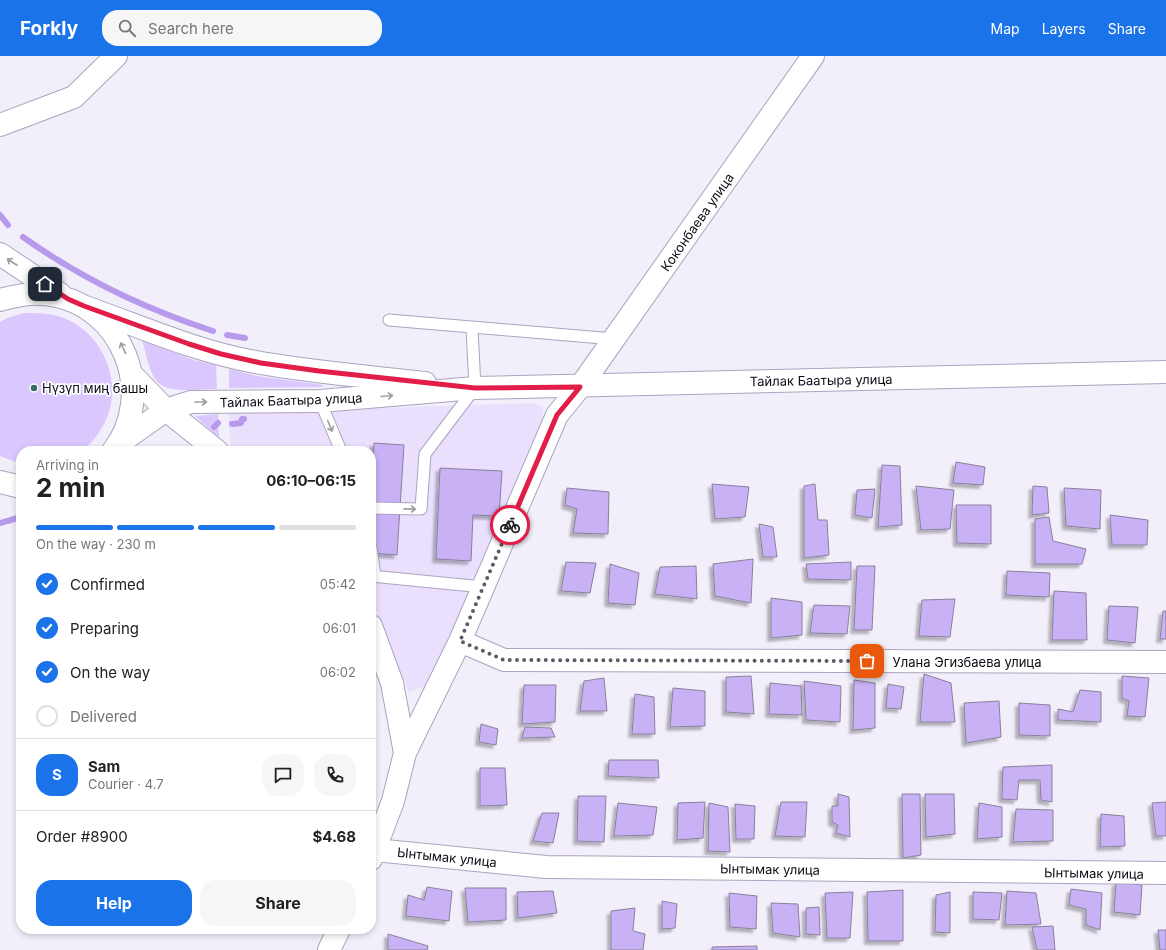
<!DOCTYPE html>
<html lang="en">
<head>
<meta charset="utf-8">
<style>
  :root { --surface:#fff; --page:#f6f6f6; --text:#222; --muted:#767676; --line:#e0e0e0; --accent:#1a73e8 }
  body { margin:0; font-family:Inter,sans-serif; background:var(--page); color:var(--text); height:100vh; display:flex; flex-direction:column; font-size:15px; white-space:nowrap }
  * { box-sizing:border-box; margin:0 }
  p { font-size:13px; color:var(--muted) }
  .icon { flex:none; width:22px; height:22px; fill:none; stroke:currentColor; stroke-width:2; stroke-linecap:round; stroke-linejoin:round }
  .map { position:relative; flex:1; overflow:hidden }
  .sheet { position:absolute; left:16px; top:390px; width:360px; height:488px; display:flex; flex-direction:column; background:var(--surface); border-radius:16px; box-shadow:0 2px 6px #0003 }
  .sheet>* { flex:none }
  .pin { position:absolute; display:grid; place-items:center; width:34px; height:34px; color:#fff; margin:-17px; border-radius:8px; box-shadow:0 2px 6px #0006 }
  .courier { position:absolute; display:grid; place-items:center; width:40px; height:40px; margin:-20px; border:3px solid #e11d48; border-radius:50%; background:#fff; color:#222; box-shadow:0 1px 5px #0007 }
  .summary em { font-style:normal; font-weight:700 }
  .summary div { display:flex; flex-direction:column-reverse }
  .summary { display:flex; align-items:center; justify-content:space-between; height:68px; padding:0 20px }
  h1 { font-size:26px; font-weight:700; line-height:30px }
  .bar { display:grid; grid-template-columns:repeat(4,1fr); gap:6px 4px; align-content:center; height:48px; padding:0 20px }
  .bar i { height:5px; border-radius:3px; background:var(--line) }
  .bar .on { background:var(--accent) }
  .bar p { grid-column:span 4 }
  .line { display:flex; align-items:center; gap:10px; padding:0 20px; border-top:1px solid var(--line) }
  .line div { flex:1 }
  .round { display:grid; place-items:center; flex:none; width:42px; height:42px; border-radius:16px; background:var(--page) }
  ol { padding:0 20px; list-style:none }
  li { display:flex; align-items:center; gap:12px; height:44px }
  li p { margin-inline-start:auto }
  li .icon { padding:4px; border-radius:50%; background:var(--accent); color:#fff; stroke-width:4 }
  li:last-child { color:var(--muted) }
  li i { width:22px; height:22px; border:2px solid var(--line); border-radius:50% }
  .primary-button { display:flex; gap:8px; margin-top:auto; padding:8px 20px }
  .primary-button a { flex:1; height:46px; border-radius:16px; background:var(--accent); color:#fff; font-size:16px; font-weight:700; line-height:46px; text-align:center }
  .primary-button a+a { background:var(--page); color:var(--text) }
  header { display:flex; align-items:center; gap:24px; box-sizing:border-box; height:56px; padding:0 20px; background:var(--accent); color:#fff }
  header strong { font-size:19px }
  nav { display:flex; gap:22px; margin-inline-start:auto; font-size:14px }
  .search { width:280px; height:36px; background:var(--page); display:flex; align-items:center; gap:10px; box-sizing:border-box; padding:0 14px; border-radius:16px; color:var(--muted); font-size:15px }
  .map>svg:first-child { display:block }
  .built { fill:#eae0fe }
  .green { fill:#d9c7fe }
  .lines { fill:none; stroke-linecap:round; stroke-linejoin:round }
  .stream { stroke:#b79aec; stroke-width:6 }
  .building { fill:#c8b1f4; stroke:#89809c; filter:url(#shadow) }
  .lane-casing { stroke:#aba3bf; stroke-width:13 }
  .street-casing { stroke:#aba3bf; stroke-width:24 }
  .secondary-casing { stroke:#aba3bf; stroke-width:24 }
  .primary-casing { stroke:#aba3bf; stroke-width:24 }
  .lane { stroke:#fff; stroke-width:11 }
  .street { stroke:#fff; stroke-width:22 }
  .secondary { stroke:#fff; stroke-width:22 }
  .primary { stroke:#fff; stroke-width:22 }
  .oneway { stroke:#9f9da1 }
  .done { stroke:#5e5b66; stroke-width:4; stroke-dasharray:0 7.2 }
  .route { stroke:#e11d48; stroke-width:5 }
  .poi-dot { fill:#34725f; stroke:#fff; stroke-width:1.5 }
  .labels { text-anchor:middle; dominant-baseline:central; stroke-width:3.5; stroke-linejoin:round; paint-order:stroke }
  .street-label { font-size:13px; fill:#0e0b15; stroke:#fff }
  .poi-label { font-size:13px; fill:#0e0b15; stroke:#fff; text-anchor:start }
</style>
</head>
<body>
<header>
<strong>Forkly</strong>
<div class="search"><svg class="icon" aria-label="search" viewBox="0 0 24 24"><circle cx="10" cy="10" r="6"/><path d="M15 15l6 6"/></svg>Search here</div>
<nav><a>Map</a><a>Layers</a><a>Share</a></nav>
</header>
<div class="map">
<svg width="1166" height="894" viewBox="0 0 1166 894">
  <defs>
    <filter id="shadow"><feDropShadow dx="-3.5" dy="3.5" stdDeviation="1" flood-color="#0004"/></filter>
  </defs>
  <rect width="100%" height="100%" fill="#f2effb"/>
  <path class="built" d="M532,347L543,350V362L524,418L428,629L409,636L371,543V395H233L231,393L228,357Z"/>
  <path class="green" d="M25,257C36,257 47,257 58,260C102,273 125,326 105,366C100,376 92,388 82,394C75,398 31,395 21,395V408L0,400V266L7,262Z
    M142,284L194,304L216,309L217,333C200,333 164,339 155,323C148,312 146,296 142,284Z
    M229,313L257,320L323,329V331L229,332Z
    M218,358L219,382L195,360Z"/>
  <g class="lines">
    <path class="stream" d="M0,159L8,169
      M23,181C82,223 145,253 213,275
      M227,279L245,282
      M232,368L241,367L242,363H244
      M214,371L218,367
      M0,467L21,461"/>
  </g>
  <path class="building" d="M374,387L404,389L397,499L371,497V439Z
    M956,406L985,411L983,429L953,427Z
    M882,409L900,410L902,469L878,471Z
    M440,412L502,415L499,460L473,459L471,505L436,503Z
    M712,428L749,431L745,461L715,463Z
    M815,428L818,464H827L829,499L804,502V430Z
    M916,430L954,434L950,473L921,474Z
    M1033,430L1047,431L1049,457L1032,459Z
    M567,432L609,436L608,478L573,477L577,453L565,449Z
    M1064,432L1101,434L1100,473L1066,470Z
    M875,433L872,462L855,459L857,434Z
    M956,449H991V488L957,487Z
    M1110,459L1148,464L1147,489H1112Z
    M1049,461L1053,485L1086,493L1082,508H1035V463Z
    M759,468L773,471L777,501H763Z
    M753,503L751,547L715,540L713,508Z
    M566,506L596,507L590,537L561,535Z
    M851,506V524L808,523L806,508Z
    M610,508L639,517L635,549L608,547Z
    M696,510L697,543L655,538L660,511Z
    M857,510H875L872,574H854Z
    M1007,515L1050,517L1049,541L1006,539Z
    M1054,535L1086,537L1087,584H1052Z
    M771,542L802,546V579L771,582Z
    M955,543L950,581L919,580L922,544Z
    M814,549L850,550L847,578L810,577Z
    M1109,550L1138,551L1135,587L1107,584Z
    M1163,555H1166V583H1160Z
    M924,618L951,627L955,666H920Z
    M751,620L754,658L726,656V621Z
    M1122,620L1149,622L1145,661L1127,660L1129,645L1122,642Z
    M604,622L607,655H580L584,625Z
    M854,624L875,627V672L853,674Z
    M804,625L841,630L840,666L806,664Z
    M770,627L801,630L802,659L769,658Z
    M888,628L904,631L901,653L886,652Z
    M524,629H556L555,666L522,668Z
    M673,632L705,635V670L670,671Z
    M1080,634L1101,636V666L1058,664V653L1073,656Z
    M635,638L654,641L655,678H632Z
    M999,645L1001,681L966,687L964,647Z
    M1019,647L1050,649V680L1019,679Z
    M481,668L498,673L496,689L479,686Z
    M525,671L551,672L555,681L522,682Z
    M609,704H658L659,722L608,720Z
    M1052,709V746L1041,744L1040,724H1019L1017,744L1002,743L1003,711Z
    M480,712H505L507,749L480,750Z
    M838,738L849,741L850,781L836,777L838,769L832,766V750H838Z
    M902,738H920L921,799L903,802Z
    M925,738H954L955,778L926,781Z
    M578,740H606L604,786L577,785Z
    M705,746L703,782L677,784L678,747Z
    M781,746H807L805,781L775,780Z
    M1166,746V780H1156L1152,747Z
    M618,747L657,751L653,779L614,780Z
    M709,747L728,751L730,796L708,795Z
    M979,747L1002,751V781L977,783Z
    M735,748L755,750L754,783H736Z
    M1016,753L1053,754V785L1013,786Z
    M542,757H559L553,787L533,785Z
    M1101,758L1124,760L1125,790L1100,791Z
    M1116,826L1142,829L1140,859L1114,856Z
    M427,831L452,835L449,865L406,860L408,839L424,844Z
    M465,832H506V864L468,866Z
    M1071,833L1102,837L1100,874L1086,869V853L1069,849Z
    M903,834V885H868L867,836Z
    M553,835L557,857L518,862L517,836Z
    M1007,835L1036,837L1041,868L1005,869Z
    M853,836L850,882H827L825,837Z
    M950,836V877L935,876L936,839Z
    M973,836L1002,837L999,864L973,863Z
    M729,837L757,840L756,873L730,871Z
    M662,845L677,848L675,872L662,873Z
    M771,847L798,848L800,881L773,877Z
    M819,851L820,879L806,878V852Z
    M635,852L633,875L645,878L643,894H611V855Z
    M1053,870L1055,894H1037L1032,871Z
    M1158,874H1166V894H1160Z
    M388,878L428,890L427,894H388Z
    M757,890V894H712V891Z"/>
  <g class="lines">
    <defs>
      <path id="lane" d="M389,264L614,283
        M320,345L341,395
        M371,452L421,453L425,398L475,332L472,272
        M371,492L375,520
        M371,520L483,531"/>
      <path id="street" d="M0,69L74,41L116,0
        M133,320L166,354L217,395
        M371,570L392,627L405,697
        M460,585L504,604L1166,606
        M375,794L546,811L1166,817
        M371,803L393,745L405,697L460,585L557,359L580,331
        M329,894L339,873"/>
      <path id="secondary" d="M85,251C139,270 193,294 250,305C307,316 366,320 425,327
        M580,331L813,0
        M118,388L166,354L191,346L320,345L475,332L1166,316"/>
      <path id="primary" d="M0,198L60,238
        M0,244C17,239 34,236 51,239C123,250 157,338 113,395
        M0,426L21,431"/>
    </defs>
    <use href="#lane" class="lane-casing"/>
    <use href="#street" class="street-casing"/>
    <use href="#secondary" class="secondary-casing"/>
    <use href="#primary" class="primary-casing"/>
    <use href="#lane" class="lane"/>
    <use href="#street" class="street"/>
    <use href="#secondary" class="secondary"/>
    <use href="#primary" class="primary"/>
  </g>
  <defs><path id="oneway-shaft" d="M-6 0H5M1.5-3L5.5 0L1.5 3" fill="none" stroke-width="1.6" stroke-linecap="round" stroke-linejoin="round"/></defs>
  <g class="oneway">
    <use href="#oneway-shaft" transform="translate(12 206) rotate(-147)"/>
    <use href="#oneway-shaft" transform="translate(123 292) rotate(-115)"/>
    <use href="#oneway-shaft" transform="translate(387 340) rotate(-5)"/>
    <use href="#oneway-shaft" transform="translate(201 346)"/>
    <use href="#oneway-shaft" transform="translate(330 370) rotate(67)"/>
    <use href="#oneway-shaft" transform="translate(410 453) rotate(1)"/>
  </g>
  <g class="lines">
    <path class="done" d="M510,469L460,585L504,604L867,605"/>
    <path class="route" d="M45,228L68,243L84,250L189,288L221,298L261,307L319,315L475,332L580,331L557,359L510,469"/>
  </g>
  <circle class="poi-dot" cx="34" cy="332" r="4"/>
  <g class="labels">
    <g class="street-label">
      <text transform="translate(697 166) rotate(-55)">Коконбаева улица</text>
      <text transform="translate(821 324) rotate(-1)">Тайлак Баатыра улица</text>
      <text transform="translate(291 344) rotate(-2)">Тайлак Баатыра улица</text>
      <text x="967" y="606">Улана Эгизбаева улица</text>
      <text transform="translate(447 801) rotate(6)">Ынтымак улица</text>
      <text transform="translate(770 813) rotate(1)">Ынтымак улица</text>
      <text transform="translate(1094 817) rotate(1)">Ынтымак улица</text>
    </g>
    <g class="poi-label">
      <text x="42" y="332">Нүзүп миң башы</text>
    </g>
  </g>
</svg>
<div class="pin" style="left:867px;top:605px;background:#ea580c"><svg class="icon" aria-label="bag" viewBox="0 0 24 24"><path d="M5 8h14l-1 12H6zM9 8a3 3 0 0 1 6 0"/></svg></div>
<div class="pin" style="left:45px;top:228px;background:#1f2937"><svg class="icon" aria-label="home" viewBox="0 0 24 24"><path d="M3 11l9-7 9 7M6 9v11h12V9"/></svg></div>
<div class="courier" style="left:510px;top:469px"><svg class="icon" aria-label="bike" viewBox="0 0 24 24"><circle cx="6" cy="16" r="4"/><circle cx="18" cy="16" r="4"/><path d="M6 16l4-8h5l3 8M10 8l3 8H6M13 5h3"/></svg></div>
<section class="sheet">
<div class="summary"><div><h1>2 min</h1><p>Arriving in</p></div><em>06:10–06:15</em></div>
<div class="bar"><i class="on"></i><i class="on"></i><i class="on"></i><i></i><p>On the way · 230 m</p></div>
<ol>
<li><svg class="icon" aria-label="check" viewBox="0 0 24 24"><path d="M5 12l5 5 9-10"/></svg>Confirmed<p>05:42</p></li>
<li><svg class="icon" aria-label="check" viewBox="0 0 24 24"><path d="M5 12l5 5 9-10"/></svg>Preparing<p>06:01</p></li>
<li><svg class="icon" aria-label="check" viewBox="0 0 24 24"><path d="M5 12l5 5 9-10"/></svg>On the way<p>06:02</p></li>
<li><i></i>Delivered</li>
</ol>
<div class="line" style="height:72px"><b class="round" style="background:var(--accent);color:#fff">S</b><div><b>Sam</b><p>Courier · 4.7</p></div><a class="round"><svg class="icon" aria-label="chat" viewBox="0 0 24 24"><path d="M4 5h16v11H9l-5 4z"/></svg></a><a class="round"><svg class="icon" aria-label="phone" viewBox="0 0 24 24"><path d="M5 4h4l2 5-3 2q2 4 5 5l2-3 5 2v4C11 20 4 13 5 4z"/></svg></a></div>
<div class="line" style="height:52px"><div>Order #8900</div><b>$4.68</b></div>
<div class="primary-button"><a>Help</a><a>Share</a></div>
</section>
</div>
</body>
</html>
